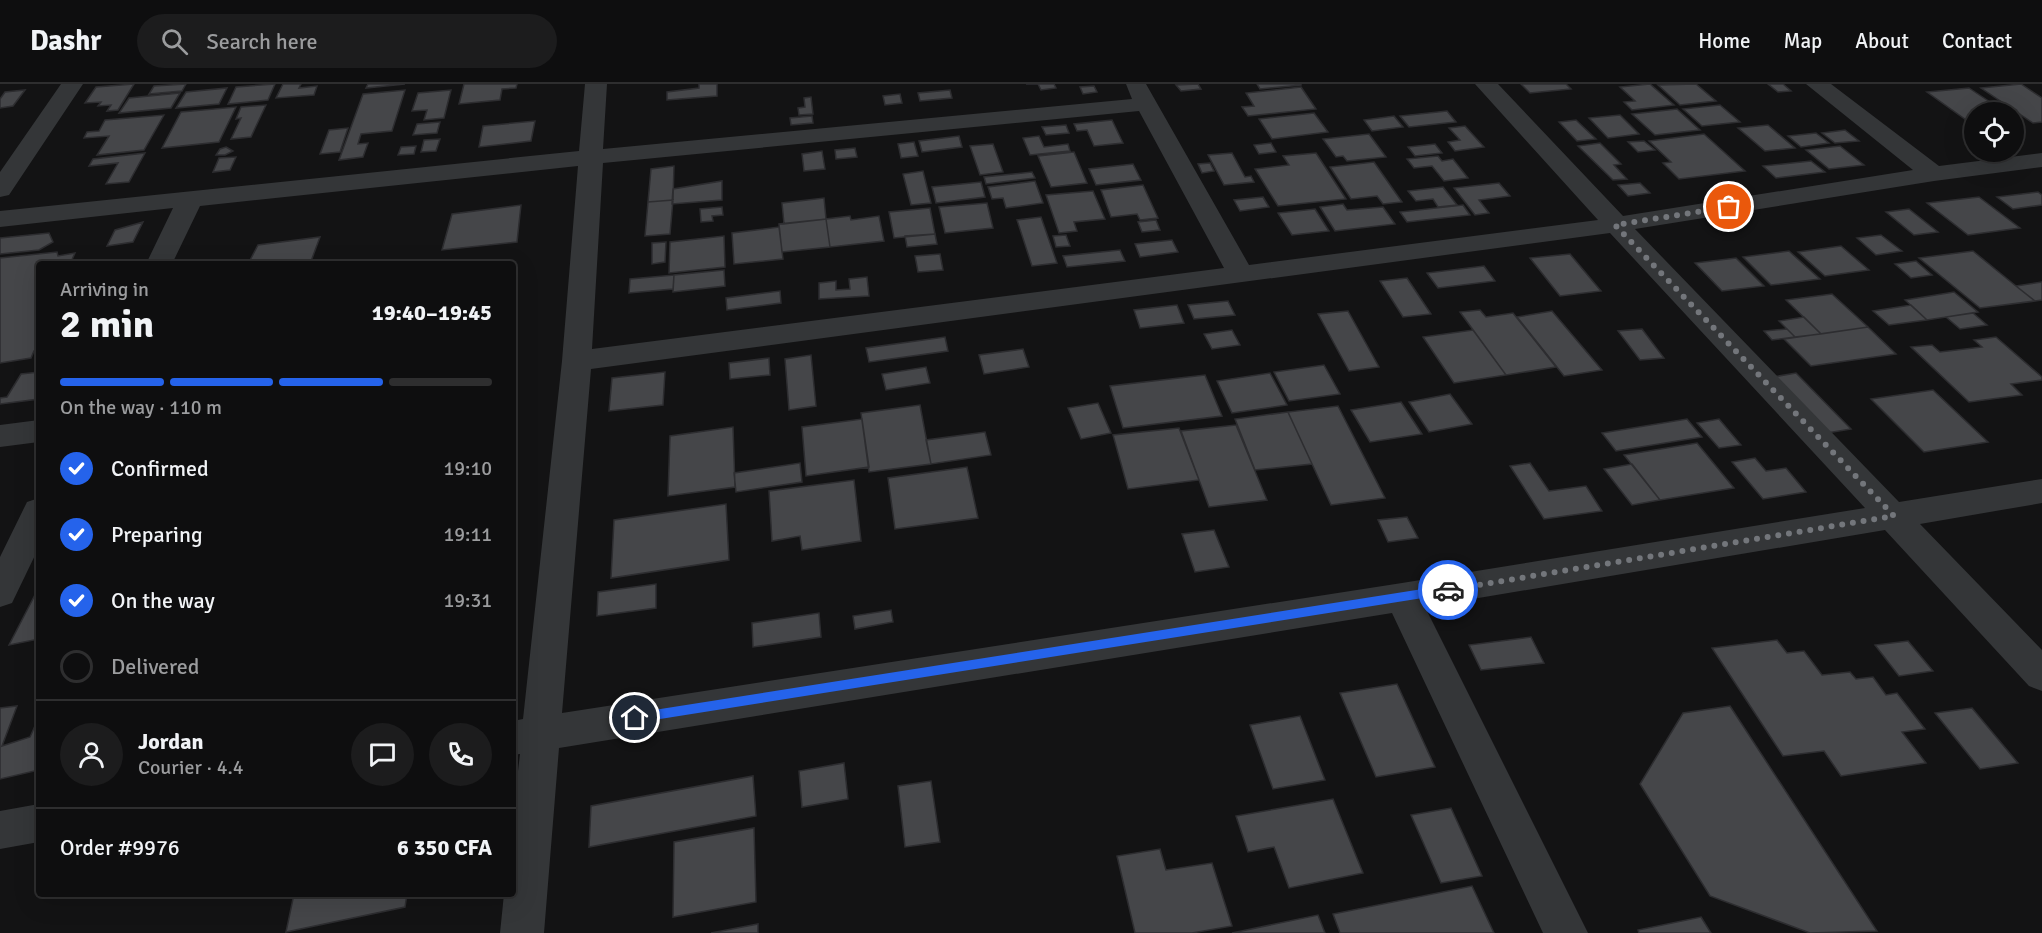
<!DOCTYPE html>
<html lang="en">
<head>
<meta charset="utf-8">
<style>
  :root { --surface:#0e0e0f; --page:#1c1c1d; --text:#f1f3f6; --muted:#9b9c9e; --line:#2e2e2f; --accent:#2563eb }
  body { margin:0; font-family:Signika,sans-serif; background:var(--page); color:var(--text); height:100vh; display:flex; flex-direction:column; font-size:22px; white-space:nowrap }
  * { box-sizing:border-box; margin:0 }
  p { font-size:20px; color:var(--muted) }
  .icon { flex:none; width:33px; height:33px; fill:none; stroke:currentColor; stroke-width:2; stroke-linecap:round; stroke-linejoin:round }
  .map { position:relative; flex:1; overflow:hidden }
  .drawer { position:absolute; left:36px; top:177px; width:480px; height:636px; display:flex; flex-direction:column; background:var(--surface); border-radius:6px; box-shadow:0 6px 24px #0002,0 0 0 2px var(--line) }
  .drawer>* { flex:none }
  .tools { position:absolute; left:1964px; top:18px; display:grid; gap:12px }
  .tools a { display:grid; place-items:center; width:60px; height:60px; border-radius:50%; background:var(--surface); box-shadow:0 6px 24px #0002,0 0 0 2px var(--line); font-size:30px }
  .pin { position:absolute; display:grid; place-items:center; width:51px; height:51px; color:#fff; margin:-26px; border:3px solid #fff; border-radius:50%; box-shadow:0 2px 6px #0007 }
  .courier { position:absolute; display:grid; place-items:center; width:60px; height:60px; margin:-30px; border:4px solid #2563eb; border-radius:50%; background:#fff; color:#222; box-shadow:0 2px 8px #0007 }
  .summary em { font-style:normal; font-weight:700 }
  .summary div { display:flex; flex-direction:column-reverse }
  .summary { display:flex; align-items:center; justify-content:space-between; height:102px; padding:0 24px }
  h1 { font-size:39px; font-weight:700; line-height:45px }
  .bar { display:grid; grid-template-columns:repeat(4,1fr); gap:9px 6px; align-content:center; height:72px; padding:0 24px }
  .bar i { height:8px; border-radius:4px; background:var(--line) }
  .bar .active { background:var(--accent) }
  .bar p { grid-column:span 4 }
  .line { display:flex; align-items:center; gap:15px; padding:0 24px; border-top:2px solid var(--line) }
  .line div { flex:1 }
  .round { display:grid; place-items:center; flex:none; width:63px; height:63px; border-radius:32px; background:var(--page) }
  ol { padding:0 24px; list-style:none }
  li { display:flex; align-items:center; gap:18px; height:66px }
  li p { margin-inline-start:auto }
  li .icon { padding:6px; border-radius:50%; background:var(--accent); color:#fff; stroke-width:4 }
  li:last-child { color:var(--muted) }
  li i { width:33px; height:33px; border:3px solid var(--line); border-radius:50% }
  header { display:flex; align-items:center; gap:36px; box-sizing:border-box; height:84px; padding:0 30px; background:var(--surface); border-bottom:2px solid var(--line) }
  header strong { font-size:28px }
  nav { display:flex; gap:33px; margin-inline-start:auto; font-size:21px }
  .search { width:420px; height:54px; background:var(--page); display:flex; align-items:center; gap:15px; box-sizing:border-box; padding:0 21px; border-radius:33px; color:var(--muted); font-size:22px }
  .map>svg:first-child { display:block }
  .building { fill:#454649; stroke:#2d2d30; stroke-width:1.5 }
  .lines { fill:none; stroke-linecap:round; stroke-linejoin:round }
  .minor { fill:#343638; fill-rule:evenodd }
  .route { fill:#2563eb }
  .done { stroke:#73767b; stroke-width:6; stroke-dasharray:0 10.8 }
</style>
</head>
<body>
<header>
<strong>Dashr</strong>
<div class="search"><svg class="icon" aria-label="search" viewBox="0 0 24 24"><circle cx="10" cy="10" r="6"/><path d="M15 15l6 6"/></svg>Search here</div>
<nav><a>Home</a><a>Map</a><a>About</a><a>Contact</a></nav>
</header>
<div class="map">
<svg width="2042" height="849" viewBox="0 0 2042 849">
  <rect width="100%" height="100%" fill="#131314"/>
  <path class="building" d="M134,0L118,26L107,27L111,21L98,22L101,18L85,19L96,3Z
    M186,0L182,7L149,10L154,2Z
    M275,0L268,16L228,20L236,3Z
    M283,0H301L299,4L317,2L314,11L276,14Z
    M368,0H405L366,4Z
    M464,0H517L516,4L502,5L500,16L459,20Z
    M699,0H717V12L667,16V8L699,4Z
    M1026,0H1054L1056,4L1041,6L1038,0Z
    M1198,0L1201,5L1181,7L1176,1Z
    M1257,0H1301V1L1260,5Z
    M1521,0H1566L1571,5L1530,9Z
    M1650,0L1674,21L1632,26L1624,18L1635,17L1620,3Z
    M1696,0L1716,17L1680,21L1658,1Z
    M1768,0H1783L1791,7L1778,8Z
    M2021,0L2042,14V38L2033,39L1981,4Z
    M1094,2L1097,8L1083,10L1080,3Z
    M1301,3L1316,25L1248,32L1242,23L1254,22L1246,9Z
    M227,4L219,20L176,24L186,8Z
    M1969,4L2005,28H1974V38H1969L1927,8Z
    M25,6L13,22L0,24V15L5,8Z
    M405,6L392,47L361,50L358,60L368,59L363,73L339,76L363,10Z
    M451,6L444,34L424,36L427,26L412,27L418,9Z
    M950,6L952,14L920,17L918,9Z
    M180,9L171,24L119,29L129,14Z
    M900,10L902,19L885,21L883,12Z
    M811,13L813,30L799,31L798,24L805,23L804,14Z
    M266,21L251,53L231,55L241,34L236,35L241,23Z
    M1720,21L1740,38L1702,42L1683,25Z
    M236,23L219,58L162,64L181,28Z
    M1677,25L1700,46L1655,51L1632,30Z
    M1447,27L1456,38L1409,43L1400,32Z
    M1314,29L1328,48L1272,55L1259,35Z
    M164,31L144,66L97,71L109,52L84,54L87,48L99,47L105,36Z
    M1620,31L1639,50L1608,54L1589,34Z
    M812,32L813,39L791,41L790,34Z
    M1394,32L1403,43L1372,47L1364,36Z
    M1112,36L1123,59L1094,62L1087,46L1077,47L1074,40Z
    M1576,36L1596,55L1577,57L1559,38Z
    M535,37L531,57L479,63L483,42Z
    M440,38L437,49L413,51L417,40Z
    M1066,41L1069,49L1046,51L1042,43Z
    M1768,41L1795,64L1765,67L1738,44Z
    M1465,42L1484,63L1455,67L1448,58L1460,56L1449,44Z
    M348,44L340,68L320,70L329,46Z
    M1845,46L1859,57L1835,59L1822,49Z
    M1816,49L1829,59L1801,63L1788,52Z
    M1369,50L1386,73L1347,77L1343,72L1336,73L1323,55Z
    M1704,50L1745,87L1679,95L1663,79L1671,78L1649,57Z
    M959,52L962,63L922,68L919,57Z
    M1039,52L1044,63L1068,60L1070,67L1030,71L1023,54Z
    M440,55L436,67L421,68L424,56Z
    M1644,57L1655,66L1638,68L1628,58Z
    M914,58L918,72L901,74L898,60Z
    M1271,59L1276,68L1259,70L1254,61Z
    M1600,59L1621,80L1614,81L1627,95L1613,96L1578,62Z
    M993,60L1003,88L980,91L970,62Z
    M1435,60L1442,69L1415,72L1408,63Z
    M416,62L414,70L398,71L401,63Z
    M1840,62L1864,81L1829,85L1806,66Z
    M226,63L233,67L225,71H216L220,65Z
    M855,64L857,73L836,75L835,66Z
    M822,67L825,85L804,87L802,70Z
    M1074,68L1087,99L1051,103L1038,72Z
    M145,69L129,98L106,100L118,79L89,82L93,75Z
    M1232,69L1245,93L1251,92L1254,98L1224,101L1208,71Z
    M1316,69L1346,115L1278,122L1255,85L1289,81L1283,72Z
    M1438,72L1442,77L1453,75L1468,94L1444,97L1432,82L1414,84L1407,75Z
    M236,73L230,86L213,88L219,74Z
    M1811,77L1825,88L1776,94L1763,82Z
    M1374,78L1402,118L1383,120L1377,112L1351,115L1330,83Z
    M1210,79L1214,87L1202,89L1198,80Z
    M1133,80L1141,96L1096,101L1089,85Z
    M674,82L673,116L648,118L651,85Z
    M923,87L931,119L911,121L903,90Z
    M1032,88L1035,94L986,100L984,93Z
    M722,97V116L672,120L673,105Z
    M1035,97L1043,119L1006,124L1003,114L992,115L988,103Z
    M981,98L985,113L936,119L932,103Z
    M1499,99L1510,112L1479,116L1489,129L1475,131L1454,104Z
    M1640,99L1650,109L1628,112L1618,101Z
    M1143,101L1158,134L1140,136L1137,130L1111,133L1101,106Z
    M1443,103L1457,121L1438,123L1433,115L1416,117L1408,107Z
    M1093,107L1105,135L1074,138L1077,147L1059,149L1046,111Z
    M2038,108L2042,111V121L2013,125L1997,113Z
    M1263,113L1269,123L1240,127L1234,116Z
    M1979,113L2020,144L1968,151L1927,119Z
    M824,114L826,135L784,140L782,119Z
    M673,116L670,150L645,152L648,118Z
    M987,119L993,144L945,149L939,123Z
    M1343,120L1347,126L1383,123L1395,140L1335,147L1320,123Z
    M521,121L517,158L442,166L452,130Z
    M1463,121L1470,131L1407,138L1400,128Z
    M722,123L723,131L712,132L713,137L701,138L700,125Z
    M930,124L935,150L894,154L889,128Z
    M1315,125L1329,147L1292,151L1278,129Z
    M1909,125L1938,148L1914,151L1886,128Z
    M850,132L851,136L879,132L884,157L830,163L826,135Z
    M1041,133L1057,179L1032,182L1017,136Z
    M826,135L830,163L782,168L779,140Z
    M1156,136L1160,146L1142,148L1138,138Z
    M143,138L133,158L107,162L115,146Z
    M779,143L783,175L734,180L732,149Z
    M49,149L53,158L39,166L0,170V154Z
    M935,150L937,160L907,163L905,152Z
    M1066,151L1070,162L1056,163L1053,152Z
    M1881,151L1902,167L1876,171L1857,154Z
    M724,152L725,183L669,189L670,158Z
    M320,153L310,180H248L258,161Z
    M1172,156L1178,168L1140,173L1135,160Z
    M666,158L665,178L652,180V159Z
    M1841,162L1869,186L1825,192L1798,168Z
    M1120,166L1125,177L1067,183L1063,172Z
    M1789,167L1820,195L1771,201L1743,173Z
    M1973,167L2016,202L2035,217L1980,224L1919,174Z
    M57,168L58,172L75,169L70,180H39V266L34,267L31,274L0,279V174Z
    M940,170L943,186L918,188L915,172Z
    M1570,170L1601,207L1560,212L1530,174Z
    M1736,174L1764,202L1722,207L1695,179Z
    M1916,177L1932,191L1911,194L1895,180Z
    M1484,182L1495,197L1438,204L1427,189Z
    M724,186L725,202L673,208L674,191Z
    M674,191L673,205L629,209L630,195Z
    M867,193L869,212L819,215V199L836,197V206L850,205L849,195Z
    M1407,194L1431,230L1403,233L1380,197Z
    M2042,198V216L2035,217L2016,202Z
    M780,207L781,219L727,226L726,214Z
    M1954,208L1978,228L1927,236L1905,216Z
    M1832,210L1868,243L1821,250L1786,216Z
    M1228,217L1235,231L1194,235L1188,221Z
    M1177,221L1184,239L1140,244L1134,226Z
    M1911,221L1927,236L1889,241L1873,227Z
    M1480,226L1486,233L1513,229L1556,283L1506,291L1460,228Z
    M1348,227L1379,283L1349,287L1318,230Z
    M1552,227L1602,286L1564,292L1517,233Z
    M1973,229L1987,241L1960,245L1946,233Z
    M1804,233L1821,250L1795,253L1779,237Z
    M1868,243L1896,270L1811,282L1784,255Z
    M1642,245L1664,274L1640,276L1618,247Z
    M1787,245L1795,253L1772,256L1764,247Z
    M1232,246L1240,261L1212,265L1204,250Z
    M1473,246L1506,291L1454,299L1423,253Z
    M945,253L948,267L869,278L866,264Z
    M1996,253L2042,293V296L2011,300L2022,311L1969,318L1911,263L1932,261L1940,268L1982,263L1974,256Z
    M1023,265L1029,283L984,290L979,271Z
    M811,271L816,322L789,326L785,275Z
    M769,274L770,291L730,295L729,279Z
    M1324,281L1340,310L1289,317L1274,288Z
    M926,283L930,299L886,306L882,290Z
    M39,288V315L0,320V314L7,313L21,290Z
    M665,288L663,321L609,327L612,294Z
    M1270,289L1287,321L1232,329L1217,297Z
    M1796,289L1851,345L1827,349L1773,293Z
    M1205,291L1222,332L1123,344L1110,302Z
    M1933,306L1988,358L1924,368L1871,315Z
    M1450,310L1472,340L1429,348L1409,318Z
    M1401,318L1422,350L1370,358L1351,326Z
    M1098,319L1111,349L1081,355L1068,324Z
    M920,321L931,380L869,388L861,329Z
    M1338,322L1385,414L1331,421L1288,328Z
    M1288,328L1312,380L1255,386L1235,335Z
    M862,335L869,383L806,392L802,343Z
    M1687,335L1702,353L1616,367L1602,349Z
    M1719,335L1741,361L1719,364L1697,339Z
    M1236,341L1267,416L1209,423L1181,347Z
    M733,343L735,403L668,412L670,352Z
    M1179,344L1199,396L1128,405L1113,351Z
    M985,348L991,371L931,380L926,356Z
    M1697,359L1734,404L1660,416L1624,371Z
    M1755,374L1766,387L1786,384L1806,408L1763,415L1732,378Z
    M800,379L802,398L736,408L734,389Z
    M1530,379L1549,407L1586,402L1602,427L1544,435L1510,382Z
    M1632,380L1660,416L1632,421L1604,385Z
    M967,383L978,434L895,445L888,394Z
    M854,396L861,457L802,466L800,452L772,457L769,407Z
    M726,420L729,476L611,494L614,436Z
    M1407,433L1418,454L1388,458L1378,436Z
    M1214,446L1229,483L1195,488L1182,450Z
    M656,500V524L597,532L598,508Z
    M39,503V555L9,561Z
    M891,526L893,538L855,545L853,532Z
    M819,529L821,553L753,563L752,539Z
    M1531,553L1544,579L1481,586L1469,561Z
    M1777,556L1787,569L1804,567L1822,591L1850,588L1856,595L1873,593L1886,611L1897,609L1925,645L1902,648L1926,679L1841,692L1824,667L1783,672L1712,564Z
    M1908,557L1933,587L1899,592L1875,561Z
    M1397,600L1435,683L1376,693L1340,609Z
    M17,622L2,662L30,653L39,633V686L0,695V624Z
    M1730,622L1877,847L1810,849L1710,812L1640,700L1683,629Z
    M1972,624L2018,679L1980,685L1935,629Z
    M1300,632L1325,696L1273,705L1250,641Z
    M844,679L848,715L802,723L799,687Z
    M753,692L756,732L589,763L591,722Z
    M931,697L940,758L905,763L898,702Z
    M1333,715L1363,789L1289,804L1274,763L1248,768L1236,732Z
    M1451,724L1482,792L1441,799L1411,731Z
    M754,744L756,818L673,833L674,758Z
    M1160,765L1166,786L1212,779L1232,842L1192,849H1135L1117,772Z
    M1472,802L1494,849H1340L1333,830Z
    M294,810H407L405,823L286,848Z
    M1318,831L1325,849H1232Z
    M1701,833L1711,849H1639L1638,846Z
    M758,840V849H711Z"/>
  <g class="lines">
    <path class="minor" d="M61,0H83L9,111L0,113V88Z
      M585,0H607L603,65L1132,15L1126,0H1146L1249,181L1598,136L1475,0H1498L1623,132L1913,86L1806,0H1831L1939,82L2042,69V83L1934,97L1635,145L1899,418L2042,395V419L1920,440L2042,566V607L2029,602L1885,446L1425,523L1588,849H1543L1392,529L559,664L544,849H500L504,810H513V730L520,670L513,671V637L523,635L562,277L578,82L200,122L172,180H146L173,124L0,143V127L579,67ZM1139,27L1224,184L592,265L603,79ZM1610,149L1865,424L1402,499L562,629L591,285Z
      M39,336V358L0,363V341Z
      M39,414V463L12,519L0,523V473L27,418Z
      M39,720V758L0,765V727Z"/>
  </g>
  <path class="route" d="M1448,501L1453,506L1448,510L635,639L630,634L635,629Z"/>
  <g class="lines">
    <path class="done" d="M1448,506L1894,432L1615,141L1729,123"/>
  </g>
</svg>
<div class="tools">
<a><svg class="icon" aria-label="locate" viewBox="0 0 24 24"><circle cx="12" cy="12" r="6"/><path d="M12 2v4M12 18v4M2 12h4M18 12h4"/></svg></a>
</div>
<div class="pin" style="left:1729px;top:123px;background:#ea580c"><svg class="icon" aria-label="bag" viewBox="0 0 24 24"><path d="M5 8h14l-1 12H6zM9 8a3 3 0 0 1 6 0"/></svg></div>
<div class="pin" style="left:635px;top:634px;background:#1f2937"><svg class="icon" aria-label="home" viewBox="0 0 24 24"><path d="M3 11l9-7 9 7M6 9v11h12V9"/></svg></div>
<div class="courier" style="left:1448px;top:506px"><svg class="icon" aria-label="car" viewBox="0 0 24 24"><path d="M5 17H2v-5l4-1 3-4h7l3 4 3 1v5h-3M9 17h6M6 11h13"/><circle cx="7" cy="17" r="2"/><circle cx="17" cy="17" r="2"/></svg></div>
<section class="drawer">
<div class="summary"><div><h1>2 min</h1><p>Arriving in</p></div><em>19:40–19:45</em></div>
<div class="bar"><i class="active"></i><i class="active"></i><i class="active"></i><i></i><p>On the way · 110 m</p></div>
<ol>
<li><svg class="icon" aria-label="check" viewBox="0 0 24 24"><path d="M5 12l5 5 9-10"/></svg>Confirmed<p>19:10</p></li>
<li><svg class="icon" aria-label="check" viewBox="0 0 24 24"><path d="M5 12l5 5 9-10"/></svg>Preparing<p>19:11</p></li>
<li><svg class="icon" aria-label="check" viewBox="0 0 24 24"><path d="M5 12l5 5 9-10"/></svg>On the way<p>19:31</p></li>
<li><i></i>Delivered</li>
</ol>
<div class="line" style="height:108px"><a class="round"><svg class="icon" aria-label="person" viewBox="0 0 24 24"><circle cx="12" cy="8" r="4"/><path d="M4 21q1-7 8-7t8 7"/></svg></a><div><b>Jordan</b><p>Courier · 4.4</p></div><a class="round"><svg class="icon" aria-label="chat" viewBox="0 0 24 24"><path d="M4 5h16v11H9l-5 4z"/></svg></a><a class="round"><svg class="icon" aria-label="phone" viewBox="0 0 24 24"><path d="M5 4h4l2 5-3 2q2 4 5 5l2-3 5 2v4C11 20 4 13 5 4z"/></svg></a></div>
<div class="line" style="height:78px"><div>Order #9976</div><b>6 350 CFA</b></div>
</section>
</div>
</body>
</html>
